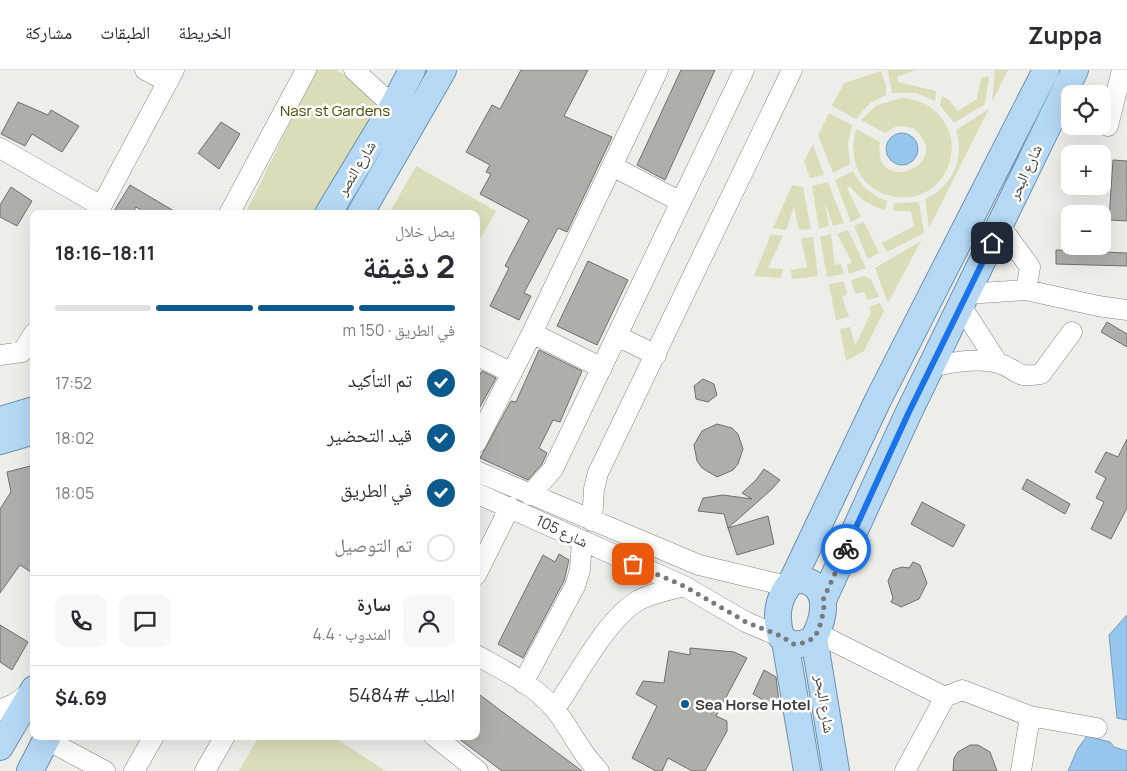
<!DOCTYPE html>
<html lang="ar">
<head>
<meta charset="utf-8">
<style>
  :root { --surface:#fff; --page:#f7f7f7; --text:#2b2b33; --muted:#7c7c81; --line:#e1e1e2; --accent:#0a5a8d }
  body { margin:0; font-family:Manrope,"Noto Naskh Arabic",sans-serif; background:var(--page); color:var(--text); direction:rtl; height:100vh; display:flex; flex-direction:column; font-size:19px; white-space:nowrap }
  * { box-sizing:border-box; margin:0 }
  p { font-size:16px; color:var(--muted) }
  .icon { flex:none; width:28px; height:28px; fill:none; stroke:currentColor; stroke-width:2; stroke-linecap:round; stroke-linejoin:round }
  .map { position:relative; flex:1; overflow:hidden; direction:ltr }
  .sheet { position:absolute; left:30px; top:140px; width:450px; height:530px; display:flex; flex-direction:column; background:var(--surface); border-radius:10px; box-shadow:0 5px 20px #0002; direction:rtl }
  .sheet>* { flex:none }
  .controls { position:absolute; left:1061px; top:15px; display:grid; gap:10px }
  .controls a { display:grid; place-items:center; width:50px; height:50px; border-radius:10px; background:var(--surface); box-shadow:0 5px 20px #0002; font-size:25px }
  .pin { position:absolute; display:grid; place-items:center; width:42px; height:42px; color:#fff; margin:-21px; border-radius:10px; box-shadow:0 2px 8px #0006 }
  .courier { position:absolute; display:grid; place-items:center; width:50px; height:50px; margin:-25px; border:4px solid #1a73e8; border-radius:50%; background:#fff; color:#222; box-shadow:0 1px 6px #0007 }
  .headline em { font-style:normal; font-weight:700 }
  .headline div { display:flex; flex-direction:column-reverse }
  .headline { display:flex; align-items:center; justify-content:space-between; height:85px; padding:0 25px }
  h1 { font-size:32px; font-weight:700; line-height:38px }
  .bar { display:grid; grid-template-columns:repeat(4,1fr); gap:8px 5px; align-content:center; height:60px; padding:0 25px }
  .bar i { height:6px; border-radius:4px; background:var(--line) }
  .bar .current { background:var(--accent) }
  .bar p { grid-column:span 4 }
  .line { display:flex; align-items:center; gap:12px; padding:0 25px; border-top:1px solid var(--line) }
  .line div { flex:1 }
  .round { display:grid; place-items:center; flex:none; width:52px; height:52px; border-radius:10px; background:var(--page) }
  ol { padding:0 25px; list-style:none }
  li { display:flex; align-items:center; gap:15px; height:55px }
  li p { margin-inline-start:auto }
  li .icon { padding:5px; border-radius:50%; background:var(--accent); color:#fff; stroke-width:4 }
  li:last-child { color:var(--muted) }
  li i { width:28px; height:28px; border:2px solid var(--line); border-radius:50% }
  header { display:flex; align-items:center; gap:30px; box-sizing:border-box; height:70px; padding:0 25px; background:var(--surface); border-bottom:1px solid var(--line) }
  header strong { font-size:24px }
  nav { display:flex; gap:28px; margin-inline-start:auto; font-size:18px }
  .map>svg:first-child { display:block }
  .green { fill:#dbddb9 }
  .water { fill:#96c5ed; stroke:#7b9cb8 }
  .building { fill:#aeaeab; stroke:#70706d }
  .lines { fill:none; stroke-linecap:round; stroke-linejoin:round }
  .minor-casing { stroke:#848481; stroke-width:21 }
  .major-casing { stroke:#6b91af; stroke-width:28 }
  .minor { stroke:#fff; stroke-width:20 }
  .major { stroke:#b5d8f5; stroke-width:26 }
  .done { stroke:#7a7b78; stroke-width:5; stroke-dasharray:0 9 }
  .route { stroke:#1a73e8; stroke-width:6 }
  .poi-dot { fill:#0a5a8d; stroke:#fffffe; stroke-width:2 }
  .labels { text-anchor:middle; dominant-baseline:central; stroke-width:5; stroke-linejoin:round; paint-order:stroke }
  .park-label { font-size:15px; fill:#494902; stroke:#fffffe }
  .street-label { font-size:15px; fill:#3c3d3b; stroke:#fffffe }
  .poi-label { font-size:15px; font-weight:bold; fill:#3c3d3b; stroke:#fffffe; text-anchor:start }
</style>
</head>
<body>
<header>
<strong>Zuppa</strong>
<nav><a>الخريطة</a><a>الطبقات</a><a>مشاركة</a></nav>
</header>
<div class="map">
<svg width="1127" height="701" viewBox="0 0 1127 701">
  <rect width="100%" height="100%" fill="#ededea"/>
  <path class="green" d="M316,0H336L371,18L378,37L314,144H245Z
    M888,0H916L897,7L898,12L936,21L935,31L916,23H892Z
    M995,0H1008L992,32Z
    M881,1L886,16V25L870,33L856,49L832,36L844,13Z
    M989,6L985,34L954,53L940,35L942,26L948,29L958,41L977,29L981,8Z
    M901,28C921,29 938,38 947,57C952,67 953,79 950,90C935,152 836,134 856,59L880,72C871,128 958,95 913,58L897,56L885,63L861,50L877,35Z
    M989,39L929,158L925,129C952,117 965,89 956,60Z
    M829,43L852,55L848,74L850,94L833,103L818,65Z
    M813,74L824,105L810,108L804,91Z
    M416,96L496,141L476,176V144H398L391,140Z
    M853,101C861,116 871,125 887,131L885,140C870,136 858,128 850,116L847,118L861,147L851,152L835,110Z
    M828,112L844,153L833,156L825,132L829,156L819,159L812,116Z
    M792,115L803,117L811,159L799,160L794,137L786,160L773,158Z
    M919,132L924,163L887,182L882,173L914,156L911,141H893L894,133Z
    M864,152L879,183L868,189L854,156Z
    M848,160L866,198L849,204L847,195L852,192L837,164Z
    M771,164L783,166L768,198L783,199L781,208L754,206Z
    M831,164L835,195L841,194L844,204L827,207L820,167Z
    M813,167L818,206L792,209L791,200L807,197L801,168Z
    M921,171L888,233L875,198Z
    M864,206L871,209L879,227L868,230L864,222L855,224L851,210Z
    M844,211L847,224L842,227L849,247L836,250L829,214Z
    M880,233L884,241L864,281L846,291L840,259L850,257L855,276L871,243L869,237Z
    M259,666H332L386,701H239Z"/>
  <path class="water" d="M886 79a16 16 0 1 1 32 0a16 16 0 1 1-32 0Z
    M1127,545V650L1117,648L1109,565Z
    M1087,666L1110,672L1114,677L1127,681V701H1068L1078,678Z"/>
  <path class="building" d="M521,0H588L564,46L612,67L567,162L558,158L524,223L531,226L519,250L490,236L509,198L505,196L529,150L480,124L491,104L486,102L490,95L466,82L492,35L500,39Z
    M681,0H715L665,110L637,95Z
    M18,32L48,45L51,40L79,56L62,82L32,64L25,76L1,64Z
    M221,52L240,64L219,99L198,83Z
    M1113,90L1127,91V151L1109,150Z
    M130,115L179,144H147L136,137L132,144H112Z
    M11,117L32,131L17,156L0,147V135Z
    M1056,180L1127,183V196L1056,194Z
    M588,191L628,210L597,275L557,256Z
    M1107,252L1127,264V277L1101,262Z
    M539,280L582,301L560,352L553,350L539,378L547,383L542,394L528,410L480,388L511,331L516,332Z
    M482,301L496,308L476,344V311Z
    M703,309L714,314L717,325L708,332L696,329L694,316Z
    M717,354L732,358L738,364L743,379L738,394L733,400L717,407L702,398L697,391L694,375L702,361Z
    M1127,369V438L1111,469L1091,459L1104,432L1096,428L1106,408L1095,402L1106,382L1118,387Z
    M34,395V504L20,495L0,523V439L11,422L7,402Z
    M764,399L780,410L771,420L728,458L724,444L698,441L703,428L723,425L752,429L742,423L756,410Z
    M1027,409L1070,434L1065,444L1022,419Z
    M922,432L965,455L953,477L911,454Z
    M768,446L774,474L737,485L728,458Z
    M559,484L569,490L564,511L523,588L498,574L543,485L555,492Z
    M913,492L920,495L927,513L919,529L901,537L891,532L893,528L888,511L893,500L902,497L909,498Z
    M0,555L28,572L12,600L0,592Z
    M690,578L734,582L747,588L716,646L727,651V661L705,701H692L668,688L662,701H656L632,688L657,636L636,624L643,611L664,613L669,581L690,585Z
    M764,600L776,607L780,640L753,624Z
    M476,622L500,640L582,701H502L455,666H476Z
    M970,675H978L990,682L997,701H953L954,688L958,682Z"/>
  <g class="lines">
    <defs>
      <path id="minor" d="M145,0L168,12
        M354,0L393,36
        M1108,56L1122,0
        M0,78L101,136
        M612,96L681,132
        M97,144L174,0
        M229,144L306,0
        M1000,156L1030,197L1026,220
        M967,224L1026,220L1098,236L1127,240
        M961,236L997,292
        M532,263L602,298
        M617,266L656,285
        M0,285L22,282L34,263
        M476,285L512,303
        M932,296C951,293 979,287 998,293C1019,299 1013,309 1041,304L1072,262
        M476,373L532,263L658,0
        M476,401L699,495L787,516
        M476,423L684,516L746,552L781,567
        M530,425L553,399L744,0
        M592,451L594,419L598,403L792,0
        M476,505L510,437
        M817,563L945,627
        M476,585C503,600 537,616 556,641C572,661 580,683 599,701
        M523,613L575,516L580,500L582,471
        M555,639C577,607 606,549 639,530C653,523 669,520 684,516
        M0,640L14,634L31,622
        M434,666L478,701
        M47,670L105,701
        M134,701L154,666
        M205,701L225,666
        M905,701L945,627L962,620L1030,646L1097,658
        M1021,701L1030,646"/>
      <path id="major" d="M328,144L393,36L412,0
        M360,144L443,0
        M0,350L34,340
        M0,371L34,361
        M802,510C831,515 825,547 814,568C803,576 792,577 781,567C775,546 777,528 792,511Z
        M792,511L878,330L1046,0
        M823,530L908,344L1075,0
        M814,568L836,701
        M785,571L807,701
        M0,677L34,619
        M30,701L48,666"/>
    </defs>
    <use href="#minor" class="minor-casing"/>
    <use href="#major" class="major-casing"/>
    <use href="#minor" class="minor"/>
    <use href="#major" class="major"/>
  </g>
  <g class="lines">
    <path class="done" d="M633,494L684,516L746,552L781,566L793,574H800L814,568L819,559L824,540L823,530L846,479"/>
    <path class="route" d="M846,479L908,344L992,173"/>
  </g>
  <circle class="poi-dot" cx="685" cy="634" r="5"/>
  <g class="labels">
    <g class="park-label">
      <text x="335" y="40">Nasr st Gardens</text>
    </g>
    <g class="street-label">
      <text transform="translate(356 98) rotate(-59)">شارع النصر</text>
      <text transform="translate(1025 102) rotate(-65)">شارع البحر</text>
      <text transform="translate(562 461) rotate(25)">شارع 105</text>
      <text transform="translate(825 634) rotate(81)">شارع البحر</text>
    </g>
    <g class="poi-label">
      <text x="695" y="634">Sea Horse Hotel</text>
    </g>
  </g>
</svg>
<div class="controls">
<a><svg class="icon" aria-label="locate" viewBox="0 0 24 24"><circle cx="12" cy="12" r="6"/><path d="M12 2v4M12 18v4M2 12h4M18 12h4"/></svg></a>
<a>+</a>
<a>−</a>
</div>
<div class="pin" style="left:633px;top:494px;background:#ea580c"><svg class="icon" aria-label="bag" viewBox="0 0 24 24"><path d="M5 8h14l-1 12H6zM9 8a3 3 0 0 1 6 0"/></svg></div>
<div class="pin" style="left:992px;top:173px;background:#1f2937"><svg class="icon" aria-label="home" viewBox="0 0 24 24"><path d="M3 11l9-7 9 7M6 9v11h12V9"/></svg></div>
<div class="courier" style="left:846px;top:479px"><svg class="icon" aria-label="bike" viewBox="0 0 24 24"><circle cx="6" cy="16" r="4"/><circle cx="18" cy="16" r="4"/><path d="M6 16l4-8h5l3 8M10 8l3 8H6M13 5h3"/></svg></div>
<section class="sheet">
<div class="headline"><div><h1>2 دقيقة</h1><p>يصل خلال</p></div><em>18:11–18:16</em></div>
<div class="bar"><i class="current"></i><i class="current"></i><i class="current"></i><i></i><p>في الطريق · 150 m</p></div>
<ol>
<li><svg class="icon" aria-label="check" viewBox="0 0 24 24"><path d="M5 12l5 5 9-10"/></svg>تم التأكيد<p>17:52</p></li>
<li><svg class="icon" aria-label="check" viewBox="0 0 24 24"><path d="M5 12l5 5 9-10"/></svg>قيد التحضير<p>18:02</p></li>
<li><svg class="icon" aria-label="check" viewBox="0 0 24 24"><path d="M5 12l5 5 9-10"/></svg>في الطريق<p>18:05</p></li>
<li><i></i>تم التوصيل</li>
</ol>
<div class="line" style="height:90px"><a class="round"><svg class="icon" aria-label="person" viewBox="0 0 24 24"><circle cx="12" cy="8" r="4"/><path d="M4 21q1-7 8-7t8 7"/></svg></a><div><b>سارة</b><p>المندوب · 4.4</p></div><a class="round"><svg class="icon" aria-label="chat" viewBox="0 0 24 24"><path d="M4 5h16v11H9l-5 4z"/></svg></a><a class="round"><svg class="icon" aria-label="phone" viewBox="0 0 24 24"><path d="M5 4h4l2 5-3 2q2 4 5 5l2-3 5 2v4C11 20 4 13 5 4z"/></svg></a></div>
<div class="line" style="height:65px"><div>الطلب #5484</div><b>$4.69</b></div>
</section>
</div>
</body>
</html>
